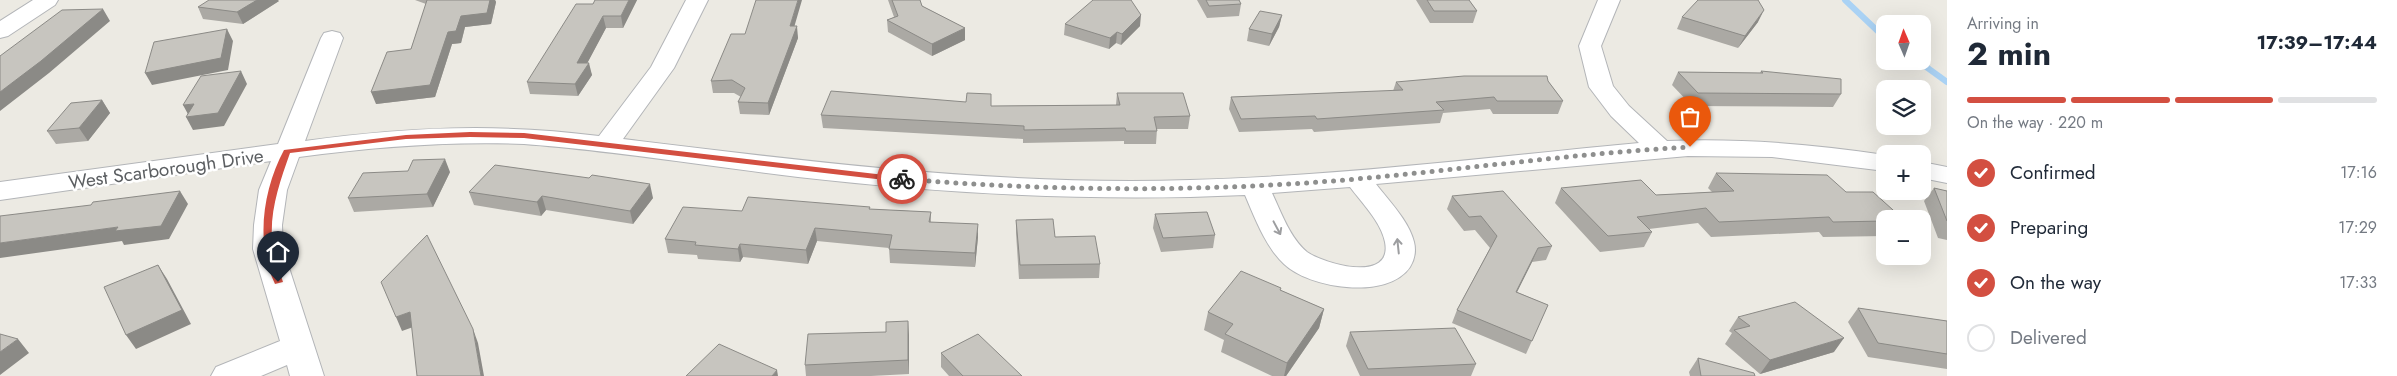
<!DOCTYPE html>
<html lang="en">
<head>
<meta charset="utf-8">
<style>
  :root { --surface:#fff; --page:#f6f6f7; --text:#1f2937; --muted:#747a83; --line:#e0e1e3; --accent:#d34f41 }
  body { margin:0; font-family:Jost,sans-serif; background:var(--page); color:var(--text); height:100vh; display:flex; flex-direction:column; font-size:19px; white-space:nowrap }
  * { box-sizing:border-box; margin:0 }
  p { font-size:16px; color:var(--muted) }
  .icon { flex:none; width:28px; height:28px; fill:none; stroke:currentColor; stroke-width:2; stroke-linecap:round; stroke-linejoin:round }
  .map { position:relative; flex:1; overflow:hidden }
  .drawer { display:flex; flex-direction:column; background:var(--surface); width:450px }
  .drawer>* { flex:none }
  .needle { width:32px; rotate:358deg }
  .controls { position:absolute; left:1876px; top:15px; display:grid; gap:10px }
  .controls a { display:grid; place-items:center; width:55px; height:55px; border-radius:10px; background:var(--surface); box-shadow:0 5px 20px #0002; font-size:25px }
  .pin { position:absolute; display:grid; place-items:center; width:42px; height:42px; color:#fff; margin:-51px -21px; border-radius:50% 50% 50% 0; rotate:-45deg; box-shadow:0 0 5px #0007 }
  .pin .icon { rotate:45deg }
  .courier { position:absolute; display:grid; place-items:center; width:50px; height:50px; margin:-25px; border:4px solid #d34f41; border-radius:50%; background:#fff; color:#222; box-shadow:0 1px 6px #0007 }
  .head em { font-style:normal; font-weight:700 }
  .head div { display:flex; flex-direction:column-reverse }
  .head { display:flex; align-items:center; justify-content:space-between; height:85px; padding:0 20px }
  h1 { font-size:32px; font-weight:700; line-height:38px }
  .bar { display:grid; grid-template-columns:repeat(4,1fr); gap:8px 5px; align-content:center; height:60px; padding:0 20px }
  .bar i { height:6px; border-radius:4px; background:var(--line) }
  .bar .selected { background:var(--accent) }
  .bar p { grid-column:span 4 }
  ol { padding:0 20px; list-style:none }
  li { display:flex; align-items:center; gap:15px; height:55px }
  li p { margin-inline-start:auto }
  li .icon { padding:5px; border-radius:50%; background:var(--accent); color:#fff; stroke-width:4 }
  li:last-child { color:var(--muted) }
  li i { width:28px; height:28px; border:2px solid var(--line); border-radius:50% }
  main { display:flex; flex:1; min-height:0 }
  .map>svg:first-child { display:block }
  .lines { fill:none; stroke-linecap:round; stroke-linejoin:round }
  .stream { stroke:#aad2f4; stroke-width:6 }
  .minor-casing { stroke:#b3b5b8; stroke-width:2 }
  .minor { fill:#fff; fill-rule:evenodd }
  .wall { fill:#aba9a4 }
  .shaded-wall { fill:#8b8a86 }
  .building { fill:#c7c5bf; stroke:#8b8a86 }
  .oneway { stroke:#9d9ea0 }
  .route { fill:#d34f41 }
  .done { stroke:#8e8f8e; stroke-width:5; stroke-dasharray:0 9 }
  .labels { text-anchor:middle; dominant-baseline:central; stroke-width:5; stroke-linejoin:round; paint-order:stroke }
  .street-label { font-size:19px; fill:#5b5e61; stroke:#fff }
</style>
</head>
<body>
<main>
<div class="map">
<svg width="1947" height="376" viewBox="0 0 1947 376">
  <rect width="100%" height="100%" fill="#eceae3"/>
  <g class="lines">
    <path class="stream" d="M1845,0L1885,38
      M1918,61L1947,82"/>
    <defs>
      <path id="minor" d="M33,0H58L55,5L8,36L0,38V21Z
        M686,0H708L674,68L623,139C811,162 1000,186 1190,180C1340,176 1489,157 1639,143L1611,116L1589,87L1579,46L1598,0H1620L1601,46L1613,86L1629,106L1667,141C1740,138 1812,144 1885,155V171L1772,157L1688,156L1376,184C1389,201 1409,221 1414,242C1416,250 1415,259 1410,267C1388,300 1310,289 1284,264C1265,246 1255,218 1245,195C1096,202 946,194 798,177C707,166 616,151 524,144C448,141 374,147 299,157L287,190L282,225L283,249L324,376H290L287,365L261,376H211L216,367L280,341L253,249L254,225L259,190L271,161L0,200V182L278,144L321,38L324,33L332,31L340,33L343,38L305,141C404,127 499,123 599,136L651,67ZM1350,187C1362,203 1381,222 1385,242C1393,283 1326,265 1307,252C1290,238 1281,212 1272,193Z
        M1922,162L1947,167V183L1922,178Z"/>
    </defs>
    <use href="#minor" class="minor-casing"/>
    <use href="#minor" class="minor"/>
  </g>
  <path class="wall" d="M415,0H495L496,2L491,24L465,27L461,43L452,44L435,97L376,104L411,49L426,4Z
    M595,0H637L623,28H606L587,63L592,75L578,96L530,94L527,82L593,4Z
    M888,0H920L922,6L965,28V40L932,56L888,32L887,20L894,17Z
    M1197,0H1239L1241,4L1239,16L1207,18Z
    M1416,0H1469L1477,11L1473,23H1430Z
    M279,1L243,24L203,19L198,7Z
    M1282,15L1279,27L1269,46L1247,41L1249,29Z
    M1682,17L1758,22L1738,48L1677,29Z
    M1065,24L1140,26L1121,45L1116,43L1109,49L1064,35Z
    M795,26L798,38L769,115L740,114L738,102L741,97L734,93H713L711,81L745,34Z
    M1761,71L1841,94L1833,107L1692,106L1672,85L1678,72L1760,73Z
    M1548,81L1563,101L1558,114H1493L1490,109L1443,113L1440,123L1314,132L1312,129L1239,132L1229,109L1231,97L1393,91L1396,82Z
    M1117,93L1190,116L1188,129H1157L1156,144H1124V141L1023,143V139L823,128L821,115L991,106L1116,105Z
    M102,100L110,113L88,141L56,144L47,131Z
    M450,172L433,207L354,212L348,198Z
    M1716,173L1846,192L1885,219V236L1823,237L1819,232L1711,237L1698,223L1649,229L1652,232L1644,247L1600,252L1555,203L1561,188L1656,195L1712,192L1708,188Z
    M1934,188L1947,191V240L1938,238L1924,201Z
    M469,192L653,198L633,224L546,210L541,216L474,205Z
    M1452,196L1552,246L1546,260L1532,262L1517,292L1548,305L1526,354L1452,323L1457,310L1490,248L1475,230L1464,231L1447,209Z
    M870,209L931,212V222L978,237L975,267L890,263L889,248L817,241L808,264L743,257L740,262L698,259L697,255L668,253L665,239L742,211Z
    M1155,214L1215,235L1213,248L1161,252L1153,228Z
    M1016,220L1055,237L1100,264L1099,278L1019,279L1016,233Z
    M1280,290L1324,309L1319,328L1286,376H1272L1221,352L1224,340L1204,330L1208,312Z
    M1858,308L1947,321V369L1868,357L1848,322Z
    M1738,317L1834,352L1760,374L1725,344L1732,333L1729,331Z
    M1350,332L1476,364L1471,376H1360L1346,346Z
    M909,335V374L871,376H806L805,365Z
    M941,353L1022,376H949L941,367Z
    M1698,358L1755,376H1690L1689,372Z"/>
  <path class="shaded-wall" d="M257,0H278L279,1L243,24L237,12Z
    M490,0H495L496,2L491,24L465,27L461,43L452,44L435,97L376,104L371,92L448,32L461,16Z
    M629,0H637L623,28L621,16Z
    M798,0H802L791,38L790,26Z
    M103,9L110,21L49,73L0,111V92Z
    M1764,10L1758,22L1738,48L1745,36Z
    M1141,15L1140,26L1121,45L1122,34Z
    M1282,15L1279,27L1269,46L1272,34Z
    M603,16L606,28L581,75L577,63Z
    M797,26L798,38L769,115L768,103Z
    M965,28V40L932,56V44Z
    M227,29L233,41L228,70L152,85L145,73Z
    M1117,32L1116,43L1109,49L1110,38Z
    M589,63L592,75L578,96L575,84Z
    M241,71L247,84L224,126L193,130L186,117L189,116L183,105L194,104Z
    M102,100L110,113L88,141L79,128Z
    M445,159L450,172L433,207L427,194Z
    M650,184L653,198L633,224L630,211Z
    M180,191L188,204L169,239L124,245L122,241L0,258V243L118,227Z
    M542,196L546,210L541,216L537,202Z
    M978,224V237L975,267V253Z
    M815,228L817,241L808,264L806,250Z
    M740,244L743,257L740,262L738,249Z
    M1538,248L1532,262L1510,306L1516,292Z
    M158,265L167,279L191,324L136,349L126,335Z
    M1324,309L1319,328L1286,376H1284L1287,363Z
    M410,312L416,326L402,331L396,317Z
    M908,321L909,335V374L908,360Z
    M473,329L478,343L484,376H481Z
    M1844,338L1834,352L1760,374L1770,360Z
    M18,339L29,353L0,375V352Z
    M777,370L778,376H772Z"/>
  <path class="building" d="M209,0H257L237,12L198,7Z
    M427,0H490L487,13L461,16L456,31L448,32L430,85L371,92L387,52L411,49Z
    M595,0H629L621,16H603L577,63H589L575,84L527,82L576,4H593Z
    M756,0H798L790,26H797L768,103L738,102L745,88L732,80L711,81L731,34H745Z
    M892,0H920L922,6L965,28L932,44L887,20L898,16Z
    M1093,0H1131L1141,15L1122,34L1117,32L1110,38L1065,24Z
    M1206,0H1239L1241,4L1209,6Z
    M1427,0H1469L1477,11H1434Z
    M1698,0H1758L1764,10L1745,36L1682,17Z
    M103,9L41,61L0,92V56L62,10Z
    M1260,11L1282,15L1272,34L1249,29Z
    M227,29L221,58L145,73L154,42Z
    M241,71L218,113L186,117L194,104L183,105L201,76Z
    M1761,71L1841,79V94L1698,93L1678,72L1763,73Z
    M1464,76H1547L1548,81L1563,101H1497L1494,97L1436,102L1444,110L1317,119L1315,116L1241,119L1231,97L1403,90L1396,82Z
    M831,91L966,102L967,93L991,94V106L1120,105L1117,93H1183L1190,116L1154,117L1157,131H1126L1125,128L1024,130V126L821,115Z
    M102,100L79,128L47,131L71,103Z
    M445,159L427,194L348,198L363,173L408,171L413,160Z
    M495,165L589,178L592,175L650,184L630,211L542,196L537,202L469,192Z
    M1716,173L1827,175L1846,192H1873L1903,219H1885V221L1833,222L1829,217L1719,222L1706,208L1637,217L1652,232L1608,236L1561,188L1641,180L1656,195L1734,191Z
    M1934,188L1947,191V221Z
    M180,191L161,226L115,231L118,227L0,243V216L91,205L93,202Z
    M1503,191L1552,246L1538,248L1516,292L1548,305L1532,341L1457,310L1497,236L1481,216L1469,217L1452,196Z
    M748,197L870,207L869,209L931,212L929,222L978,224L975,253L889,249L892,235L815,228L806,250L740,244L738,249L695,245L696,242L665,239L683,207L742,211Z
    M1207,212L1215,235L1163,238L1155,214Z
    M1053,219L1055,237L1095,236L1100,264L1020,265L1016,220Z
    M427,235L473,329L481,376H417L410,312L396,317L381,282Z
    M158,265L182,310L126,335L104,287Z
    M1241,271L1281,288L1280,290L1324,309L1287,363L1225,334L1233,324L1208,312Z
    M1795,302L1844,338L1770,360L1734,330L1750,326L1738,317Z
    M1858,308L1947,321V354L1878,343Z
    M908,321V360L805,365L808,334L886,332V322Z
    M1455,328L1476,364L1368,369L1350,332Z
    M0,334L18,339L0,352Z
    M978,334L1022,376H963L941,353Z
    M719,344L777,370L772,376H686Z
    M1698,358L1754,373L1755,376H1701Z"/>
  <defs><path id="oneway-shaft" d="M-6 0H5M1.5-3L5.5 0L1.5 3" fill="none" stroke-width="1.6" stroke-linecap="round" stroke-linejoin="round" transform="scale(1.25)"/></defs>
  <g class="oneway">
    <use href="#oneway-shaft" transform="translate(1277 228) rotate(62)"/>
    <use href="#oneway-shaft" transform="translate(1398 246) rotate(-96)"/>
  </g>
  <path class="route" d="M470,132L524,133L902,177L906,179L902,182L524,138L470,137L406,139L290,153C279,184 268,215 273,248C274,260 280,271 283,282L275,284C255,243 263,189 284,150L406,135Z"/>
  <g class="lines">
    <path class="done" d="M902,179C1036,190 1171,192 1306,183C1434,174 1562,154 1690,147"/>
  </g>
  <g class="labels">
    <g class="street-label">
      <text transform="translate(166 169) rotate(-8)">West Scarborough Drive</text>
    </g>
  </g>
</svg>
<div class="controls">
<a><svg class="needle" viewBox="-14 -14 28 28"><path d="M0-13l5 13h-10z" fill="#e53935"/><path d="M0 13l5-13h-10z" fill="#747a83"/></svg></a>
<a><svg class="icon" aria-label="layers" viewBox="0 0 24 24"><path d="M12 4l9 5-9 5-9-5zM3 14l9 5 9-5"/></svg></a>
<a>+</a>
<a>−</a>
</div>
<div class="pin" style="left:1690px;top:147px;background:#ea580c"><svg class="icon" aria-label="bag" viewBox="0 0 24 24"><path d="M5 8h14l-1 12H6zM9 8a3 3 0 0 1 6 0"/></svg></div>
<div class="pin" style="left:278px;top:282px;background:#1f2937"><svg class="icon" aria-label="home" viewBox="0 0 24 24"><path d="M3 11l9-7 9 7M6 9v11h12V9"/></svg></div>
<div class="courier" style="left:902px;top:179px"><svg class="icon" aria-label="bike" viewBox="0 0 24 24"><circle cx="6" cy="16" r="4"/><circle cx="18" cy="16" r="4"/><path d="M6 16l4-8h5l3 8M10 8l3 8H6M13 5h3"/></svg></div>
</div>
<section class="drawer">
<div class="head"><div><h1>2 min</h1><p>Arriving in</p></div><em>17:39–17:44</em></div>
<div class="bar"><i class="selected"></i><i class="selected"></i><i class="selected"></i><i></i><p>On the way · 220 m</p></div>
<ol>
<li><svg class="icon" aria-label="check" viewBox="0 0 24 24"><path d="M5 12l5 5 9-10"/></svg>Confirmed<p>17:16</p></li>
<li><svg class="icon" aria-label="check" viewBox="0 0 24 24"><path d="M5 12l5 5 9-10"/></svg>Preparing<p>17:29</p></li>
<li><svg class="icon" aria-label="check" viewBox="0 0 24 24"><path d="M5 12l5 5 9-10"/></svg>On the way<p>17:33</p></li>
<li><i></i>Delivered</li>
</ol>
</section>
</main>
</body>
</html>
